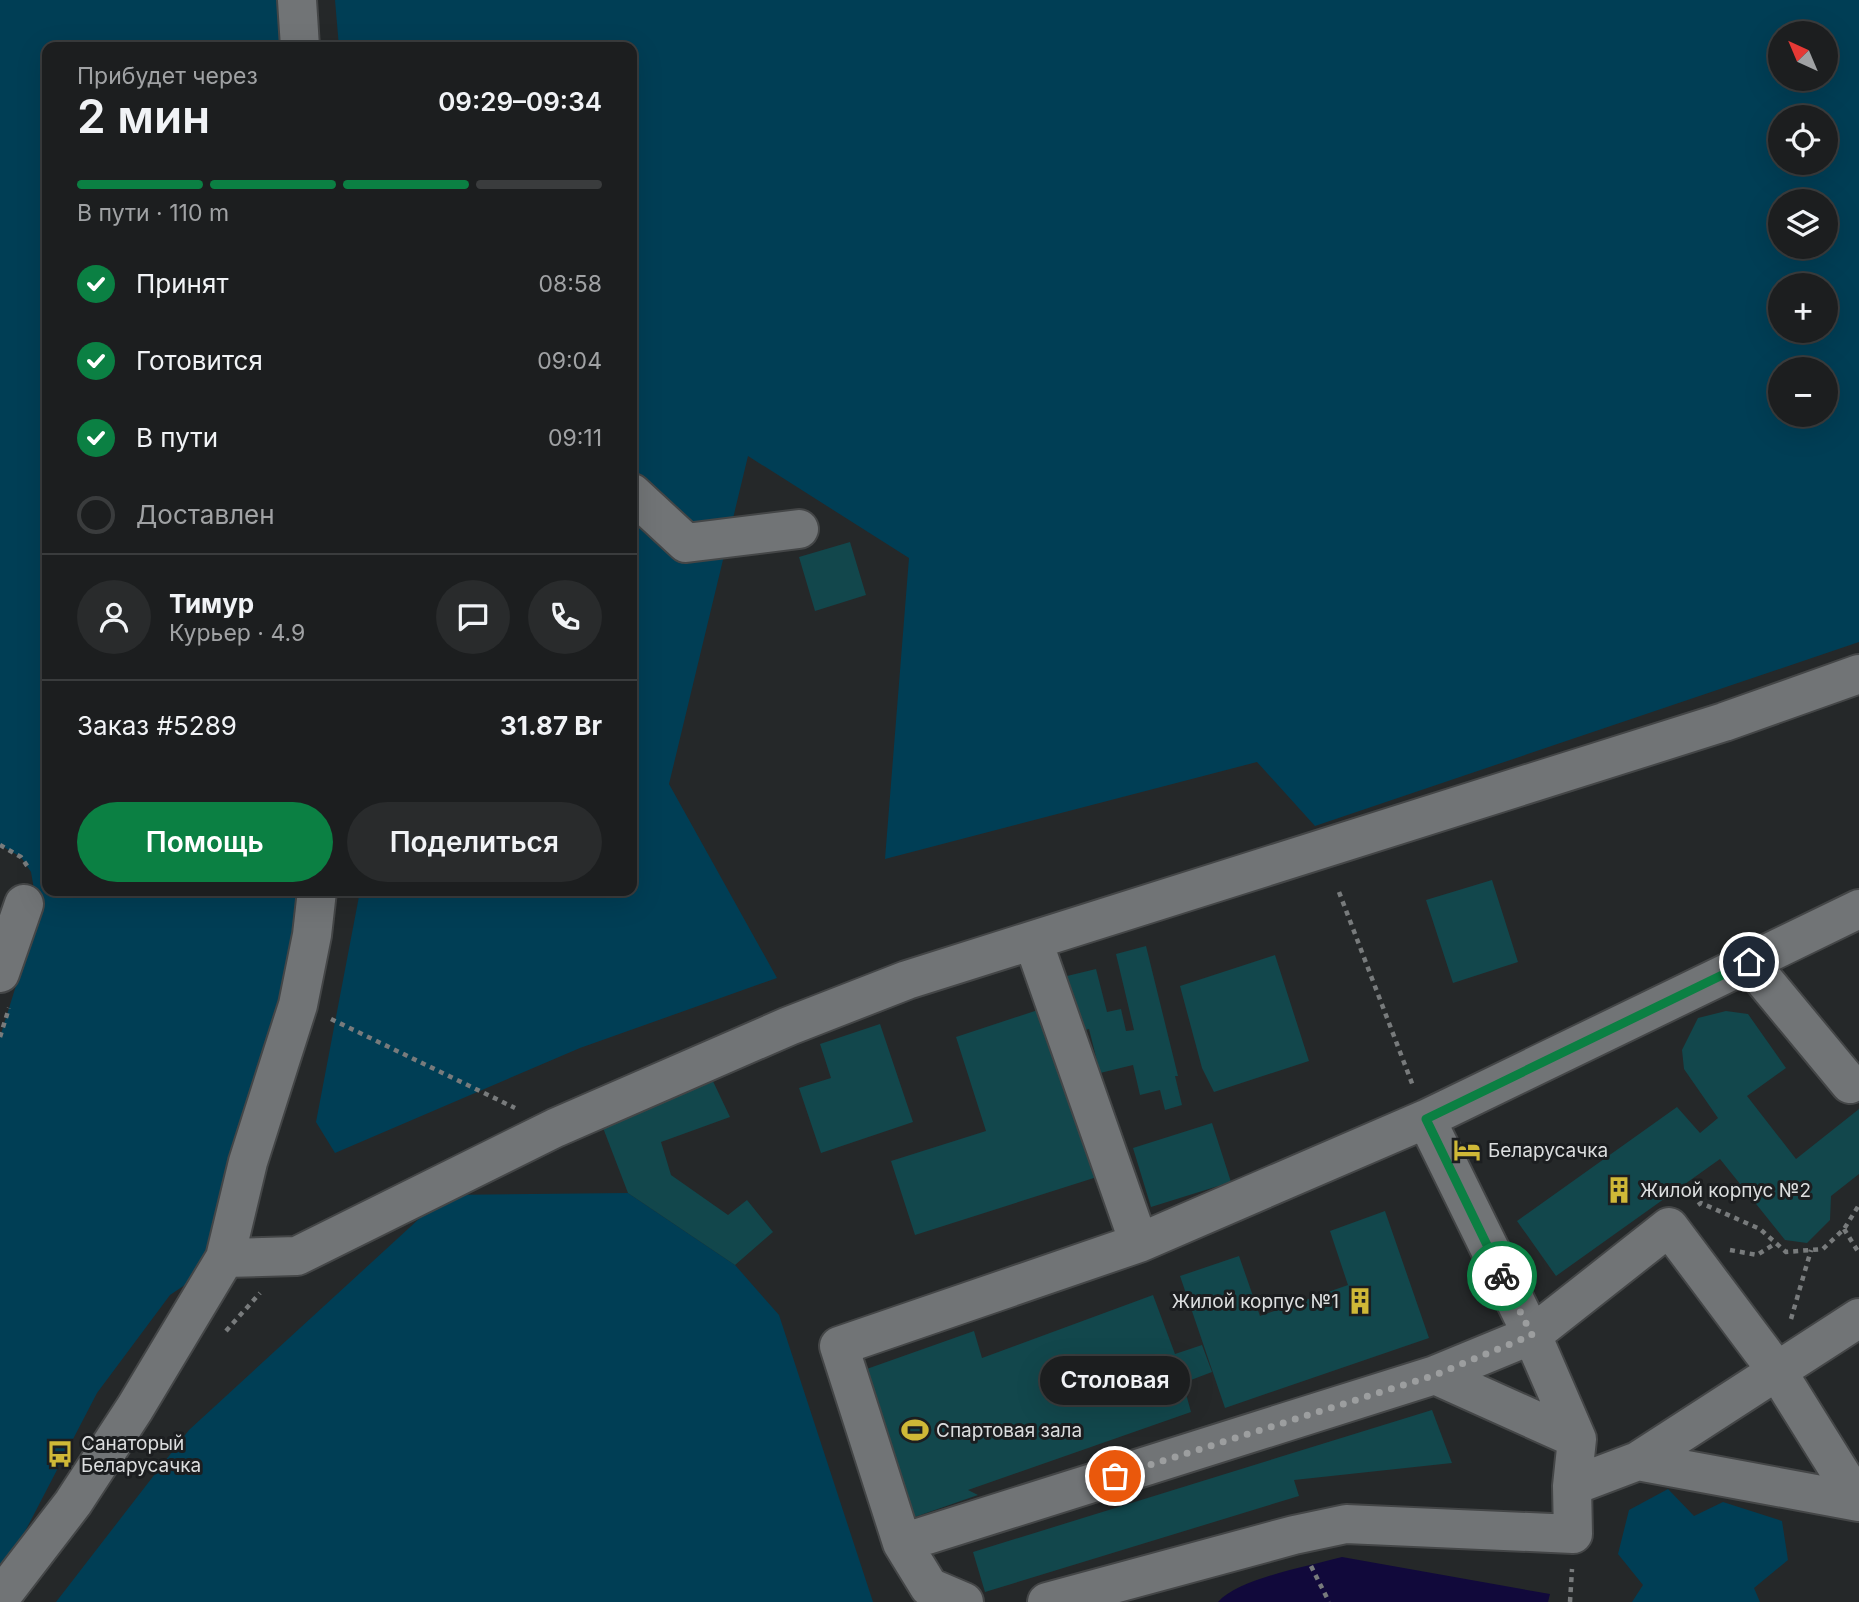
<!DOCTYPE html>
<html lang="ru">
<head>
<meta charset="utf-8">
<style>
  :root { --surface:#1c1e1f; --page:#292b2c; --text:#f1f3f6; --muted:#a0a2a4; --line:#3a3c3d; --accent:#0b8043 }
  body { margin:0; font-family:Inter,sans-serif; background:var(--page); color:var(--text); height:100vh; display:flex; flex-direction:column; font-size:26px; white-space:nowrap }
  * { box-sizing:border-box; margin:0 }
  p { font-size:23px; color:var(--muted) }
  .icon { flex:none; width:38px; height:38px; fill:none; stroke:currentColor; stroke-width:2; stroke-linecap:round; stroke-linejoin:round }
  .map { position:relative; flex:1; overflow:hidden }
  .details { position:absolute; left:42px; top:42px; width:595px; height:854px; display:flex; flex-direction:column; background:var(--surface); border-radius:14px; box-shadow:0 7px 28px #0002,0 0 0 2px var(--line) }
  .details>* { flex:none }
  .needle { width:46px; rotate:316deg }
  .tools { position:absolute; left:1768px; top:21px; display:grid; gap:14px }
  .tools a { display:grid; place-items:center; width:70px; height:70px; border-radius:50%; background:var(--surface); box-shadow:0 7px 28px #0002,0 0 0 2px var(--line); font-size:35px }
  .pin { position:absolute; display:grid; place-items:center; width:60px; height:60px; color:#fff; margin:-30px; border:4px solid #fff; border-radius:50%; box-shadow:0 2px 7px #0007 }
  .courier { position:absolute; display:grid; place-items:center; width:70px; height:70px; margin:-35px; border:5px solid #0b8043; border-radius:50%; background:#fff; color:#222; box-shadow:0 2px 9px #0007 }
  .bubble { position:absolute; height:49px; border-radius:24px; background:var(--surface); box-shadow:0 7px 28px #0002,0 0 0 2px var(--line); font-size:23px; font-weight:600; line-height:49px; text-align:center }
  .summary em { font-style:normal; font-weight:600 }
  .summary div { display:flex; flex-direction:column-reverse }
  .summary { display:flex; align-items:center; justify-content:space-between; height:119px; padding:0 35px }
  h1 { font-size:46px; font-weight:600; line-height:52px }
  .bar { display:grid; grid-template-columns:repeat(4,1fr); gap:10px 7px; align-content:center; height:84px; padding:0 35px }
  .bar i { height:9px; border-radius:5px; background:var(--line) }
  .bar .current { background:var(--accent) }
  .bar p { grid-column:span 4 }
  .line { display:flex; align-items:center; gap:18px; padding:0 35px; border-top:2px solid var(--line) }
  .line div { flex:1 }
  .round { display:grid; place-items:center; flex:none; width:74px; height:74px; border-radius:37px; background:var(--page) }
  ol { padding:0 35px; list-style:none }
  li { display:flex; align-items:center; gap:21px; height:77px }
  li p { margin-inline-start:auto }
  li .icon { padding:7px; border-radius:50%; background:var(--accent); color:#fff; stroke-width:4 }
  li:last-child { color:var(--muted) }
  li i { width:38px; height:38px; border:4px solid var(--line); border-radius:50% }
  .cta { display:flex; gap:14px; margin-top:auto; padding:14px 35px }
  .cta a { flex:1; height:80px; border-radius:42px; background:var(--accent); color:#fff; font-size:28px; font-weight:600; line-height:80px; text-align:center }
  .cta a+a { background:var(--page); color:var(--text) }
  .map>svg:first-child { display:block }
  .green { fill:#003e55; fill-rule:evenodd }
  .water { fill:#11093b }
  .building { fill:#12474c }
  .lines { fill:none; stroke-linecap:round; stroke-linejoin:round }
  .minor-casing { stroke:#444647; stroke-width:42 }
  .path { stroke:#787b7c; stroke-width:4.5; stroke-dasharray:5 5; stroke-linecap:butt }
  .minor { stroke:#717476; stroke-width:38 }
  .done { stroke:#9c9e9f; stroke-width:7; stroke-dasharray:0 12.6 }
  .route { stroke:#0b8043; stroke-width:9 }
  .labels { text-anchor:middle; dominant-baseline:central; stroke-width:6; stroke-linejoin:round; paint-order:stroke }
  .poi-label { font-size:19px; fill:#dcdedf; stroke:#1c1e20; text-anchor:start }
</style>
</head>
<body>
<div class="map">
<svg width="1859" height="1602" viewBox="0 0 1859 1602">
  <rect width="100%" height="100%" fill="#252829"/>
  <path class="green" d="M0,0H297L300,47H47V891H317L225,1258L170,1295L97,1393L5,1570L0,1567V1037L28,947L35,895L31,872L21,857L0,845Z
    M335,0H1859V642L1315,826L1257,762L885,859L909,558L748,456L669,784L777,978L580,1048L335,1153L316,1122L360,891H632V47H339ZM1780,33H1825V79H1780ZM1780,117H1825V163H1780ZM1780,201H1825V247H1780ZM1780,285H1825V331H1780ZM1780,369H1825V415H1780Z
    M628,1193L735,1265L779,1315L873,1602H56L189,1430L445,1195Z
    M1668,1489L1694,1516L1723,1502L1782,1521L1788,1560L1754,1588L1760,1602H1632L1643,1585L1618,1554L1629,1510Z"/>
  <path class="water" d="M1342,1557L1550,1594L1548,1602H1218C1239,1578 1310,1566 1342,1557Z"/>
  <path class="building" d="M850,542L866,595L815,611L799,557Z
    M1492,880L1518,962L1453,983L1426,900Z
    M1146,946L1178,1076H1175L1182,1105L1165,1110L1160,1090L1140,1095L1133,1065L1100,1073L1089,1029L1081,1031L1067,976L1096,969L1107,1012L1121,1009L1126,1031L1134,1030L1116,954Z
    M1275,955L1309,1061L1214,1092L1202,1068L1180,986Z
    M1044,1008L1097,1177L915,1235L891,1161L986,1131L956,1037Z
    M1726,1011L1748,1014L1786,1068L1747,1096L1796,1159L1859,1109V1174L1831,1196L1830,1220L1807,1243L1785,1240L1720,1159L1556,1276L1517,1221L1677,1107L1700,1133L1718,1118L1684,1069L1682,1050L1698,1018Z
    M880,1024L913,1122L821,1153L799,1088L831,1078L820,1044Z
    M710,1075L730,1117L661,1142L671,1175L728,1215L747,1200L773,1232L735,1265L628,1193L600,1120Z
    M1212,1123L1231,1182L1151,1207L1133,1148Z
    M1385,1211L1429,1338L1225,1408L1180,1276L1239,1256L1260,1316L1348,1285L1330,1231Z
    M1153,1295L1175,1354L1202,1345L1212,1372L1183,1383L1191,1412L968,1490L978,1495L912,1518L861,1371L974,1331L982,1358Z
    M1432,1410L1452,1463L1294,1480L1299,1496L985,1592L973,1552Z"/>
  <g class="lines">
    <defs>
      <path id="minor" d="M297,0L300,47
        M632,493L686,543L799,529
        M1033,941L1139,1243
        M1749,962L1850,1084
        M0,973L24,904
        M1426,1119L1532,1335L1577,1439
        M225,1258L297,1256L555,1128L789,1026L907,980L1724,722L1859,674
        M1435,1375L1532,1335L1669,1227L1777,1371L1858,1501
        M1638,1461L1859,1502
        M1572,1486L1638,1461L1859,1318
        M902,1543L839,1346L1139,1243L1426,1119L1859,909
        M0,1598L73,1503L135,1408L225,1258L248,1162L298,1005L312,935L317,891
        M964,1602L929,1587L902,1543L1435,1375L1577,1439L1572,1486L1573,1534L1346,1524L1294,1535L1047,1602"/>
    </defs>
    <use href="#minor" class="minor-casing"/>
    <path class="path" d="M0,845L21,857L30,870
      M1339,892L1413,1086
      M331,1019L515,1108
      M0,1037L9,1008
      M1698,1205L1701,1203L1760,1229L1786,1252L1823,1249L1844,1229L1859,1205
      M1844,1229L1859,1253
      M1730,1250L1757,1255L1776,1243
      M1791,1319L1811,1250
      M226,1331L260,1293
      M1311,1566L1329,1602
      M1570,1602L1572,1569"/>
    <use href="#minor" class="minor"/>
  </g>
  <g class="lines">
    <path class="done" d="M1115,1476L1435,1375L1532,1335L1502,1276"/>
    <path class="route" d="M1502,1276L1426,1119L1749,962"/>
  </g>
  <defs>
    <symbol id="hotel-bare" viewBox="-9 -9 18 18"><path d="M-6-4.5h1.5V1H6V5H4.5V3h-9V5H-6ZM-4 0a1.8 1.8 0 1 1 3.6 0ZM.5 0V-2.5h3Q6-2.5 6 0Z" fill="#cfb837" stroke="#1c1e20" stroke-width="2.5" paint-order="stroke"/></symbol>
    <symbol id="building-bare" viewBox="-9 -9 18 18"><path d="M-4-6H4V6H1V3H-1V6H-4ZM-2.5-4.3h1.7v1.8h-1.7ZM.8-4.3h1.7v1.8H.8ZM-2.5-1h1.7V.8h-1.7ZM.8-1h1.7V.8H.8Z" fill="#cfb837" stroke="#1c1e20" stroke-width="2.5" paint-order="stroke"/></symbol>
    <symbol id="stadium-bare" viewBox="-9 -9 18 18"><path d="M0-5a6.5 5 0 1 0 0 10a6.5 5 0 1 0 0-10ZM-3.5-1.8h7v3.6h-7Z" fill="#cfb837" stroke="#1c1e20" stroke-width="2.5" paint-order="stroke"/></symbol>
    <symbol id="bus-bare" viewBox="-9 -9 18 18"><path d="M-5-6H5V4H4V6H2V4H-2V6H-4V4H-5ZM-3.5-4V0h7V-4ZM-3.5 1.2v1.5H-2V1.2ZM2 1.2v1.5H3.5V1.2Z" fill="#cfb837" stroke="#1c1e20" stroke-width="2.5" paint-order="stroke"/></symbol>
  </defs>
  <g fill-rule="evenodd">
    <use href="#hotel-bare" x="1448" y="1131" width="38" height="38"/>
    <use href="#building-bare" x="1600" y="1171" width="38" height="38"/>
    <use href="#building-bare" x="1341" y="1282" width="38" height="38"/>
    <use href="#stadium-bare" x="896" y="1411" width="38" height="38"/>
    <use href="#bus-bare" x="41" y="1435" width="38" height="38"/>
  </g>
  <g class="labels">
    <g class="poi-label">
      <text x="1488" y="1150">Беларусачка</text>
      <text x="1640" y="1190">Жилой корпус №2</text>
      <text x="1339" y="1301" text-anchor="end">Жилой корпус №1</text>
      <text x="936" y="1430">Спартовая зала</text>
      <text x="81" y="1443">Санаторый<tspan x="81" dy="22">Беларусачка</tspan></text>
    </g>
  </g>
</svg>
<div class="tools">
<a><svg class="needle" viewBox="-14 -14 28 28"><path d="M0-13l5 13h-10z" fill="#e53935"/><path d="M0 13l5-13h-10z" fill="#a0a2a4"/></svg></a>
<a><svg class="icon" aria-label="locate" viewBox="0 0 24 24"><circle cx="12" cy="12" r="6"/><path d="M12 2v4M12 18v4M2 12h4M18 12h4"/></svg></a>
<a><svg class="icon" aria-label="layers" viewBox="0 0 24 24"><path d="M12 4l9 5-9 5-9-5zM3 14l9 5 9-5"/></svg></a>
<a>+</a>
<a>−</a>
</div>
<div class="pin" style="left:1115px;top:1476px;background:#ea580c"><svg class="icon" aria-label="bag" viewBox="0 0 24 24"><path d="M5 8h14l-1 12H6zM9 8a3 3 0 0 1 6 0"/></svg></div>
<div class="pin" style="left:1749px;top:962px;background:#1f2937"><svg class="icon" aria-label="home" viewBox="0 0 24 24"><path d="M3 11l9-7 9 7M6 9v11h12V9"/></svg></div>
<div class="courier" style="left:1502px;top:1276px"><svg class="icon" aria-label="bike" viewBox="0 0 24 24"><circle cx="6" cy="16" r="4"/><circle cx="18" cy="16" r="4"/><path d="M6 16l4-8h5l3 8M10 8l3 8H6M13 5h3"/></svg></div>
<div class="bubble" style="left:1040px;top:1356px;width:150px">Столовая</div>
<section class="details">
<div class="summary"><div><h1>2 мин</h1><p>Прибудет через</p></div><em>09:29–09:34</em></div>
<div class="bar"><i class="current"></i><i class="current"></i><i class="current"></i><i></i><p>В пути · 110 m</p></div>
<ol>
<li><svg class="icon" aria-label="check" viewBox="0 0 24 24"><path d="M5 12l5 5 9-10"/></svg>Принят<p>08:58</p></li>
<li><svg class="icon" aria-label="check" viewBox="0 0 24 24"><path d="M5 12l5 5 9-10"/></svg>Готовится<p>09:04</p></li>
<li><svg class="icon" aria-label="check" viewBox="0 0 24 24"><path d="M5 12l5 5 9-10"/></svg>В пути<p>09:11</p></li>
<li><i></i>Доставлен</li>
</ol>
<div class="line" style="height:126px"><a class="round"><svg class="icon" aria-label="person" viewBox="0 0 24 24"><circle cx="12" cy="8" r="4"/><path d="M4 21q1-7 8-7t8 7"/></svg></a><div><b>Тимур</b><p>Курьер · 4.9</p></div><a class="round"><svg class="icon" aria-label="chat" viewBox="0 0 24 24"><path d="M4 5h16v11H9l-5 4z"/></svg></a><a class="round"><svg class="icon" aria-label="phone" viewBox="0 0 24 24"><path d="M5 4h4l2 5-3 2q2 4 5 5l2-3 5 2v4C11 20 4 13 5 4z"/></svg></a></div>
<div class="line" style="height:91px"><div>Заказ #5289</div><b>31.87 Br</b></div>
<div class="cta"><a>Помощь</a><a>Поделиться</a></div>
</section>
</div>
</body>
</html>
